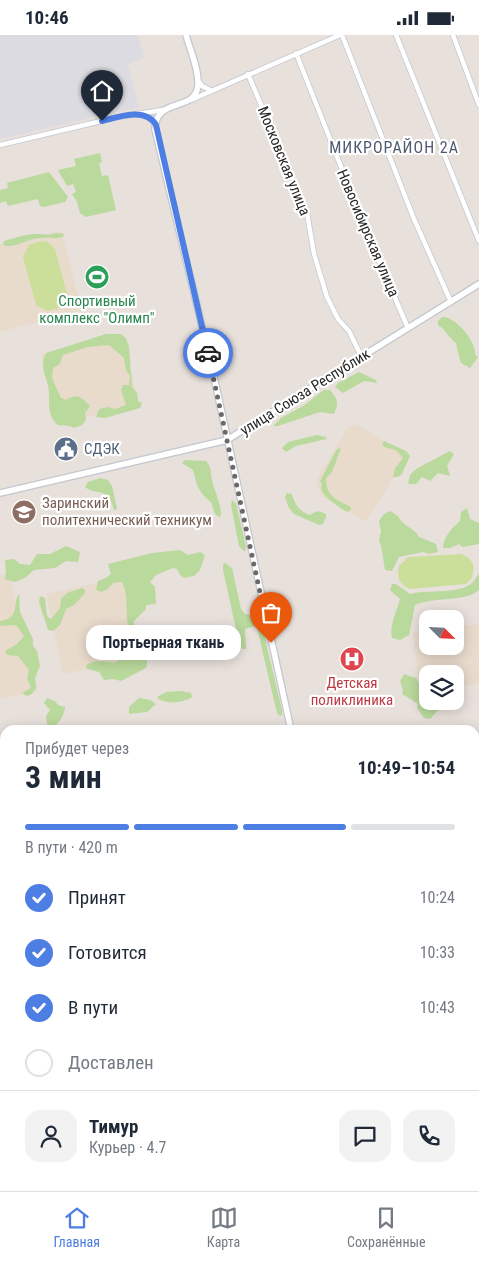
<!DOCTYPE html>
<html lang="ru">
<head>
<meta charset="utf-8">
<style>
  :root { --surface:#fff; --page:#f2f2f3; --text:#1f2937; --muted:#747a83; --line:#e0e1e3; --accent:#4d7ee3 }
  body { margin:0; font-family:"Roboto Condensed",sans-serif; background:var(--page); color:var(--text); height:100vh; display:flex; flex-direction:column; font-size:19px; white-space:nowrap }
  * { box-sizing:border-box; margin:0 }
  p { font-size:16px; color:var(--muted) }
  .icon { flex:none; width:28px; height:28px; fill:none; stroke:currentColor; stroke-width:2; stroke-linecap:round; stroke-linejoin:round }
  .map { position:relative; flex:1; overflow:hidden }
  .side { position:absolute; left:0px; top:690px; width:480px; height:466px; display:flex; flex-direction:column; background:var(--surface); border-radius:15px 15px 0 0; box-shadow:0 2px 12px #0003 }
  .side>* { flex:none }
  .needle { width:32px; rotate:114deg }
  .tools { position:absolute; left:419px; top:575px; display:grid; gap:10px }
  .tools a { display:grid; place-items:center; width:45px; height:45px; border-radius:10px; background:var(--surface); box-shadow:0 2px 12px #0003; font-size:25px }
  .pin { position:absolute; display:grid; place-items:center; width:42px; height:42px; color:#fff; margin:-51px -21px; border-radius:50% 50% 50% 0; rotate:-45deg; box-shadow:0 0 5px #0007 }
  .pin .icon { rotate:45deg }
  .courier { position:absolute; display:grid; place-items:center; width:50px; height:50px; margin:-25px; border:4px solid #4d7ee3; border-radius:50%; background:#fff; color:#222; box-shadow:0 1px 6px #0007 }
  .bubble { position:absolute; height:35px; border-radius:15px; background:var(--surface); box-shadow:0 2px 12px #0003; font-size:16px; font-weight:700; line-height:35px; text-align:center }
  .overview em { font-style:normal; font-weight:700 }
  .overview div { display:flex; flex-direction:column-reverse }
  .overview { display:flex; align-items:center; justify-content:space-between; height:85px; padding:0 25px }
  h1 { font-size:32px; font-weight:700; line-height:38px }
  .bar { display:grid; grid-template-columns:repeat(4,1fr); gap:8px 5px; align-content:center; height:60px; padding:0 25px }
  .bar i { height:6px; border-radius:4px; background:var(--line) }
  .bar .selected { background:var(--accent) }
  .bar p { grid-column:span 4 }
  .line { display:flex; align-items:center; gap:12px; padding:0 25px; border-top:1px solid var(--line) }
  .line div { flex:1 }
  .round { display:grid; place-items:center; flex:none; width:52px; height:52px; border-radius:15px; background:var(--page) }
  ol { padding:0 25px; list-style:none }
  li { display:flex; align-items:center; gap:15px; height:55px }
  li p { margin-inline-start:auto }
  li .icon { padding:5px; border-radius:50%; background:var(--accent); color:#fff; stroke-width:4 }
  li:last-child { color:var(--muted) }
  li i { width:28px; height:28px; border:2px solid var(--line); border-radius:50% }
  .status { display:flex; justify-content:space-between; align-items:center; height:35px; padding:0 25px; background:var(--surface); direction:ltr }
  .status svg { height:14px; fill:currentColor }
  .menu { display:flex; justify-content:space-around; align-items:center; height:70px; border-top:1px solid var(--line); background:var(--surface); font-size:14px; color:var(--muted) }
  .menu a { display:grid; justify-items:center; gap:2px }
  .menu .selected { color:var(--accent) }
  .map>svg:first-child { display:block }
  .industrial { fill:#dcdbe1 }
  .education { fill:#e8dbcc }
  .green { fill:#bad99d }
  .pitch { fill:#ccdf9a }
  .lines { fill:none; stroke-linecap:round; stroke-linejoin:round }
  .minor-casing { stroke:#c2c7d0; stroke-width:6 }
  .tertiary-casing { stroke:#c2c7d0; stroke-width:8 }
  .minor { stroke:#fff; stroke-width:4.5 }
  .tertiary { stroke:#fff; stroke-width:5.5 }
  .done { stroke:#6b6866; stroke-width:5; stroke-dasharray:0 9 }
  .route { stroke:#4d7ee3; stroke-width:6 }
  .labels { text-anchor:middle; dominant-baseline:central; stroke-width:4.5; stroke-linejoin:round; paint-order:stroke }
  .street-label { font-size:15px; fill:#272727; stroke:#fff }
  .leisure-label { font-size:15px; fill:#27864d; stroke:#fff }
  .service-label { font-size:15px; fill:#4e5e75; stroke:#fff; text-anchor:start }
  .education-label { font-size:15px; fill:#785e54; stroke:#fff; text-anchor:start }
  .health-label { font-size:15px; fill:#be3a42; stroke:#fff }
  .neighbourhood-label { font-size:16px; letter-spacing:1px; fill:#4e5972; stroke:#fff }
</style>
</head>
<body>
<div class="status"><b>10:46</b><svg viewBox="0 0 49 12"><path d="M0 12V9h3v3zM5 12V6h3v6zM10 12V3h3v9zM15 12V0h3v12zM26 1h20v11H26zM47 4h2v5h-2z"/></svg></div>
<div class="map">
<svg width="479" height="1156" viewBox="0 0 479 1156">
  <rect width="100%" height="100%" fill="#e8e0db"/>
  <path class="industrial" d="M0,0H138L144,23L128,29L139,72L0,104Z
    M5,878V938L0,941V880Z
    M3,999L5,1001V1080L0,1073V1002Z"/>
  <path class="education" d="M62,196L82,275L0,297V209Z
    M122,300L139,369L58,389L41,320Z
    M357,389L407,420L366,487L320,460L317,444L348,392Z
    M9,539L38,656L0,664V541Z
    M124,542L141,623L63,639L46,559Z
    M479,589V649L455,652V639H428L427,655L420,656L413,597L427,595L428,611H455V592Z
    M210,1151H277L278,1156H211Z"/>
  <path class="green" d="M100,118L102,127L99,128L102,141L108,140L116,175L86,182L80,178L77,167L72,159L76,157L73,149L67,151L58,135L76,131L74,124Z
    M49,137L68,162L65,167L44,172L40,171L38,164L8,171L6,166L0,168V155L8,153L7,148Z
    M56,198L64,199L63,202C55,204 48,202 39,203C27,204 14,214 3,210L4,206C15,203 25,199 36,199C44,199 49,201 56,198Z
    M442,282C455,281 476,306 475,319L478,322L470,333L461,328C459,321 457,315 456,308C448,302 446,295 438,290V286Z
    M106,299H121L126,303L129,312L132,352L137,358L138,366L142,368L140,373L105,383L96,382L99,374L108,372L115,374L126,370L121,355L123,350H129L130,341L126,335L124,323L109,310L88,312L63,320L60,329L53,333L52,343L61,363L66,365C77,357 82,363 90,371L85,378L86,385L82,390L74,393L70,391L58,390C48,382 49,370 49,359C49,343 38,335 46,318Z
    M359,337L376,345L377,348L364,346L343,358L335,352L338,348Z
    M324,355H330C338,365 339,367 334,379L320,377L278,391H273L281,383L303,371Z
    M317,400L326,402L327,404L296,411L286,417L282,413L288,407Z
    M384,406L406,416L410,421L402,439L398,442H393L395,433L403,423L396,415L384,412L382,408Z
    M341,413L332,437L326,443C326,461 335,464 351,472V474L348,477C340,474 324,462 321,454L322,450L320,446L337,414Z
    M450,416L454,419L447,431L450,441L438,438L430,446L422,442L416,449H408L410,440L416,434Z
    M185,425L206,426C212,433 210,436 212,445C215,458 221,467 221,481L219,482L215,479L211,467C199,459 196,448 193,435L182,428Z
    M100,443L108,445L112,451L117,473L116,475H114C108,450 98,462 85,452L88,447Z
    M287,458L292,459C295,470 299,475 309,480L318,476L326,479V482L323,489L319,490L294,479L289,473L285,462Z
    M232,465L236,468L246,512L245,517L239,511L231,470Z
    M467,473L470,484L479,488V509L463,512L459,509L450,513H443C443,502 453,492 460,486L461,477Z
    M390,476L398,481C402,491 415,493 419,502L436,509L438,517L429,519L423,517L399,522L392,536L385,535C383,524 383,515 379,505L381,496L379,486L384,479Z
    M66,511L80,517L78,527L66,526L55,533L34,535L25,543L15,547L5,544L6,537L5,525L14,524L20,529L30,530L37,519H50Z
    M180,515L188,520L200,517L205,520L200,535L194,541L184,543L180,540L177,534L173,533L156,540L150,547L155,552L156,569L146,570V574L133,587C137,598 151,622 146,633L121,646L113,644L104,645L99,637L87,634L86,630C95,625 104,626 115,628L121,623L126,622C136,612 128,595 127,583C126,570 128,559 122,547L113,548L108,554L101,557L96,555L98,546L106,543L111,539L108,529L152,518Z
    M225,528L232,533L241,574L245,579L252,580L253,568L256,566L282,675V680L280,681L277,678L257,593L255,591L245,594L246,614H242L239,608L223,535V529Z
    M479,538V555C464,568 435,561 415,570L409,600L400,605L392,603C389,590 397,576 400,564L390,555L392,549H396L410,559C429,554 458,560 472,548C475,545 477,541 479,538Z
    M82,553L85,555V558L74,570L66,574L60,590L53,596L48,595L39,567L40,561L45,563L47,581L51,584L60,573L61,564L67,558Z
    M19,559L20,577L33,604V611L37,616L40,631L35,643L36,653L32,659L27,661L22,658L31,653L27,643L29,635L18,621L7,620L5,616L17,609L24,601L16,590L0,591V586C21,584 12,567 19,559Z
    M404,639L416,643L423,655L427,658L428,666H454L437,676L430,684L424,683L417,673L418,669L402,659L403,655L400,646Z
    M181,656L191,658L192,662C184,668 163,670 157,662L166,657Z
    M47,663L55,666L58,670L65,672C65,678 59,689 53,692L47,689L46,681L50,675L44,668Z
    M139,663L150,665L156,669L147,677L129,679V672Z"/>
  <path class="pitch" d="M41,206L48,207L55,214L67,259L64,268L60,273L47,276L36,270L23,222L29,210Z
    M461,519L469,523L474,531L472,543L466,549L410,554C400,550 396,542 399,531L408,522Z"/>
  <g class="lines">
    <defs>
      <path id="minor" d="M342,0L414,184L451,267
        M396,0L479,206
        M453,0L479,70
        M296,18L370,205L408,293
        M248,39L307,178L314,219L327,262L338,284L349,296L362,323
        M198,45L202,51L212,56
        M191,65L340,0
        M144,80L151,83L155,90
        M0,110L118,82L163,75
        M475,713L479,712
        M0,810L5,809
        M0,832L5,829
        M0,1110L5,1108
        M86,1151L90,1156"/>
      <path id="tertiary" d="M186,0C190,15 199,34 198,50C196,78 156,61 155,94L214,342L291,695
        M0,458L227,405L479,249
        M0,1116L5,1128
        M17,1151L21,1156
        M394,1151L395,1156"/>
    </defs>
    <use href="#minor" class="minor-casing"/>
    <use href="#tertiary" class="tertiary-casing"/>
    <use href="#minor" class="minor"/>
    <use href="#tertiary" class="tertiary"/>
  </g>
  <g class="lines">
    <path class="done" d="M208,318L271,608"/>
    <path class="route" d="M102,86C119,82 145,72 156,90L208,318"/>
  </g>
  <defs>
    <symbol id="stadium-disc" viewBox="-11 -11 22 22"><circle r="9.5" fill="#2e9e5b" stroke="#fff"/><path d="M0-5a6.5 5 0 1 0 0 10a6.5 5 0 1 0 0-10ZM-3.5-1.8h7v3.6h-7Z" fill="#fff"/></symbol>
    <symbol id="civic-disc" viewBox="-11 -11 22 22"><circle r="9.5" fill="#5c6f8a" stroke="#fff"/><path d="M-.6-6.5H3V-4.5H.6V-3L4-1V1h2V6H-6V1h2V-1L-.6-3ZM-1.2 2.5V6h2.4V2.5Z" fill="#fff"/></symbol>
    <symbol id="university-disc" viewBox="-11 -11 22 22"><circle r="9.5" fill="#8d6e63" stroke="#fff"/><path d="M0-5L7-2L0 1L-7-2ZM-4 1L0 2.5L4 1V4Q0 6-4 4Z" fill="#fff"/></symbol>
    <symbol id="hospital-disc" viewBox="-11 -11 22 22"><circle r="9.5" fill="#e0444e" stroke="#fff"/><path d="M-5-5h3v3.5h4V-5h3V5h-3V1.5h-4V5h-3Z" fill="#fff"/></symbol>
  </defs>
  <g fill-rule="evenodd">
    <use href="#stadium-disc" x="83" y="228" width="28" height="28"/>
    <use href="#civic-disc" x="52" y="400" width="28" height="28"/>
    <use href="#university-disc" x="10" y="463" width="28" height="28"/>
    <use href="#hospital-disc" x="338" y="610" width="28" height="28"/>
  </g>
  <g class="labels">
    <g class="street-label">
      <text transform="translate(284 126) rotate(68)">Московская улица</text>
      <text transform="translate(368 198) rotate(67)">Новосибирская улица</text>
      <text transform="translate(305 357) rotate(-32)">улица Союза Республик</text>
    </g>
    <g class="leisure-label">
      <text x="97" y="266">Спортивный<tspan x="97" dy="17">комплекс "Олимп"</tspan></text>
    </g>
    <g class="service-label">
      <text x="84" y="414">СДЭК</text>
    </g>
    <g class="education-label">
      <text x="42" y="468">Заринский<tspan x="42" dy="17">политехнический техникум</tspan></text>
    </g>
    <g class="health-label">
      <text x="352" y="648">Детская<tspan x="352" dy="17">поликлиника</tspan></text>
    </g>
    <g class="neighbourhood-label">
      <text x="394" y="112">МИКРОРАЙОН 2А</text>
    </g>
  </g>
</svg>
<div class="tools">
<a><svg class="needle" viewBox="-14 -14 28 28"><path d="M0-13l5 13h-10z" fill="#e53935"/><path d="M0 13l5-13h-10z" fill="#747a83"/></svg></a>
<a><svg class="icon" aria-label="layers" viewBox="0 0 24 24"><path d="M12 4l9 5-9 5-9-5zM3 14l9 5 9-5"/></svg></a>
</div>
<div class="pin" style="left:271px;top:608px;background:#ea580c"><svg class="icon" aria-label="bag" viewBox="0 0 24 24"><path d="M5 8h14l-1 12H6zM9 8a3 3 0 0 1 6 0"/></svg></div>
<div class="pin" style="left:102px;top:86px;background:#1f2937"><svg class="icon" aria-label="home" viewBox="0 0 24 24"><path d="M3 11l9-7 9 7M6 9v11h12V9"/></svg></div>
<div class="courier" style="left:208px;top:318px"><svg class="icon" aria-label="car" viewBox="0 0 24 24"><path d="M5 17H2v-5l4-1 3-4h7l3 4 3 1v5h-3M9 17h6M6 11h13"/><circle cx="7" cy="17" r="2"/><circle cx="17" cy="17" r="2"/></svg></div>
<div class="bubble" style="left:86px;top:590px;width:155px">Портьерная ткань</div>
<section class="side">
<div class="overview"><div><h1>3 мин</h1><p>Прибудет через</p></div><em>10:49–10:54</em></div>
<div class="bar"><i class="selected"></i><i class="selected"></i><i class="selected"></i><i></i><p>В пути · 420 m</p></div>
<ol>
<li><svg class="icon" aria-label="check" viewBox="0 0 24 24"><path d="M5 12l5 5 9-10"/></svg>Принят<p>10:24</p></li>
<li><svg class="icon" aria-label="check" viewBox="0 0 24 24"><path d="M5 12l5 5 9-10"/></svg>Готовится<p>10:33</p></li>
<li><svg class="icon" aria-label="check" viewBox="0 0 24 24"><path d="M5 12l5 5 9-10"/></svg>В пути<p>10:43</p></li>
<li><i></i>Доставлен</li>
</ol>
<div class="line" style="height:90px"><a class="round"><svg class="icon" aria-label="person" viewBox="0 0 24 24"><circle cx="12" cy="8" r="4"/><path d="M4 21q1-7 8-7t8 7"/></svg></a><div><b>Тимур</b><p>Курьер · 4.7</p></div><a class="round"><svg class="icon" aria-label="chat" viewBox="0 0 24 24"><path d="M4 5h16v11H9l-5 4z"/></svg></a><a class="round"><svg class="icon" aria-label="phone" viewBox="0 0 24 24"><path d="M5 4h4l2 5-3 2q2 4 5 5l2-3 5 2v4C11 20 4 13 5 4z"/></svg></a></div>
</section>
</div>
<nav class="menu">
<a class="selected"><svg class="icon" aria-label="home" viewBox="0 0 24 24"><path d="M3 11l9-7 9 7M6 9v11h12V9"/></svg>Главная</a>
<a><svg class="icon" aria-label="map" viewBox="0 0 24 24"><path d="M3 6l6-2 6 2 6-2v14l-6 2-6-2-6 2zM9 4v14M15 6v14"/></svg>Карта</a>
<a><svg class="icon" aria-label="saved" viewBox="0 0 24 24"><path d="M7 4h10v16l-5-4-5 4z"/></svg>Сохранённые</a>
</nav>
</body>
</html>
